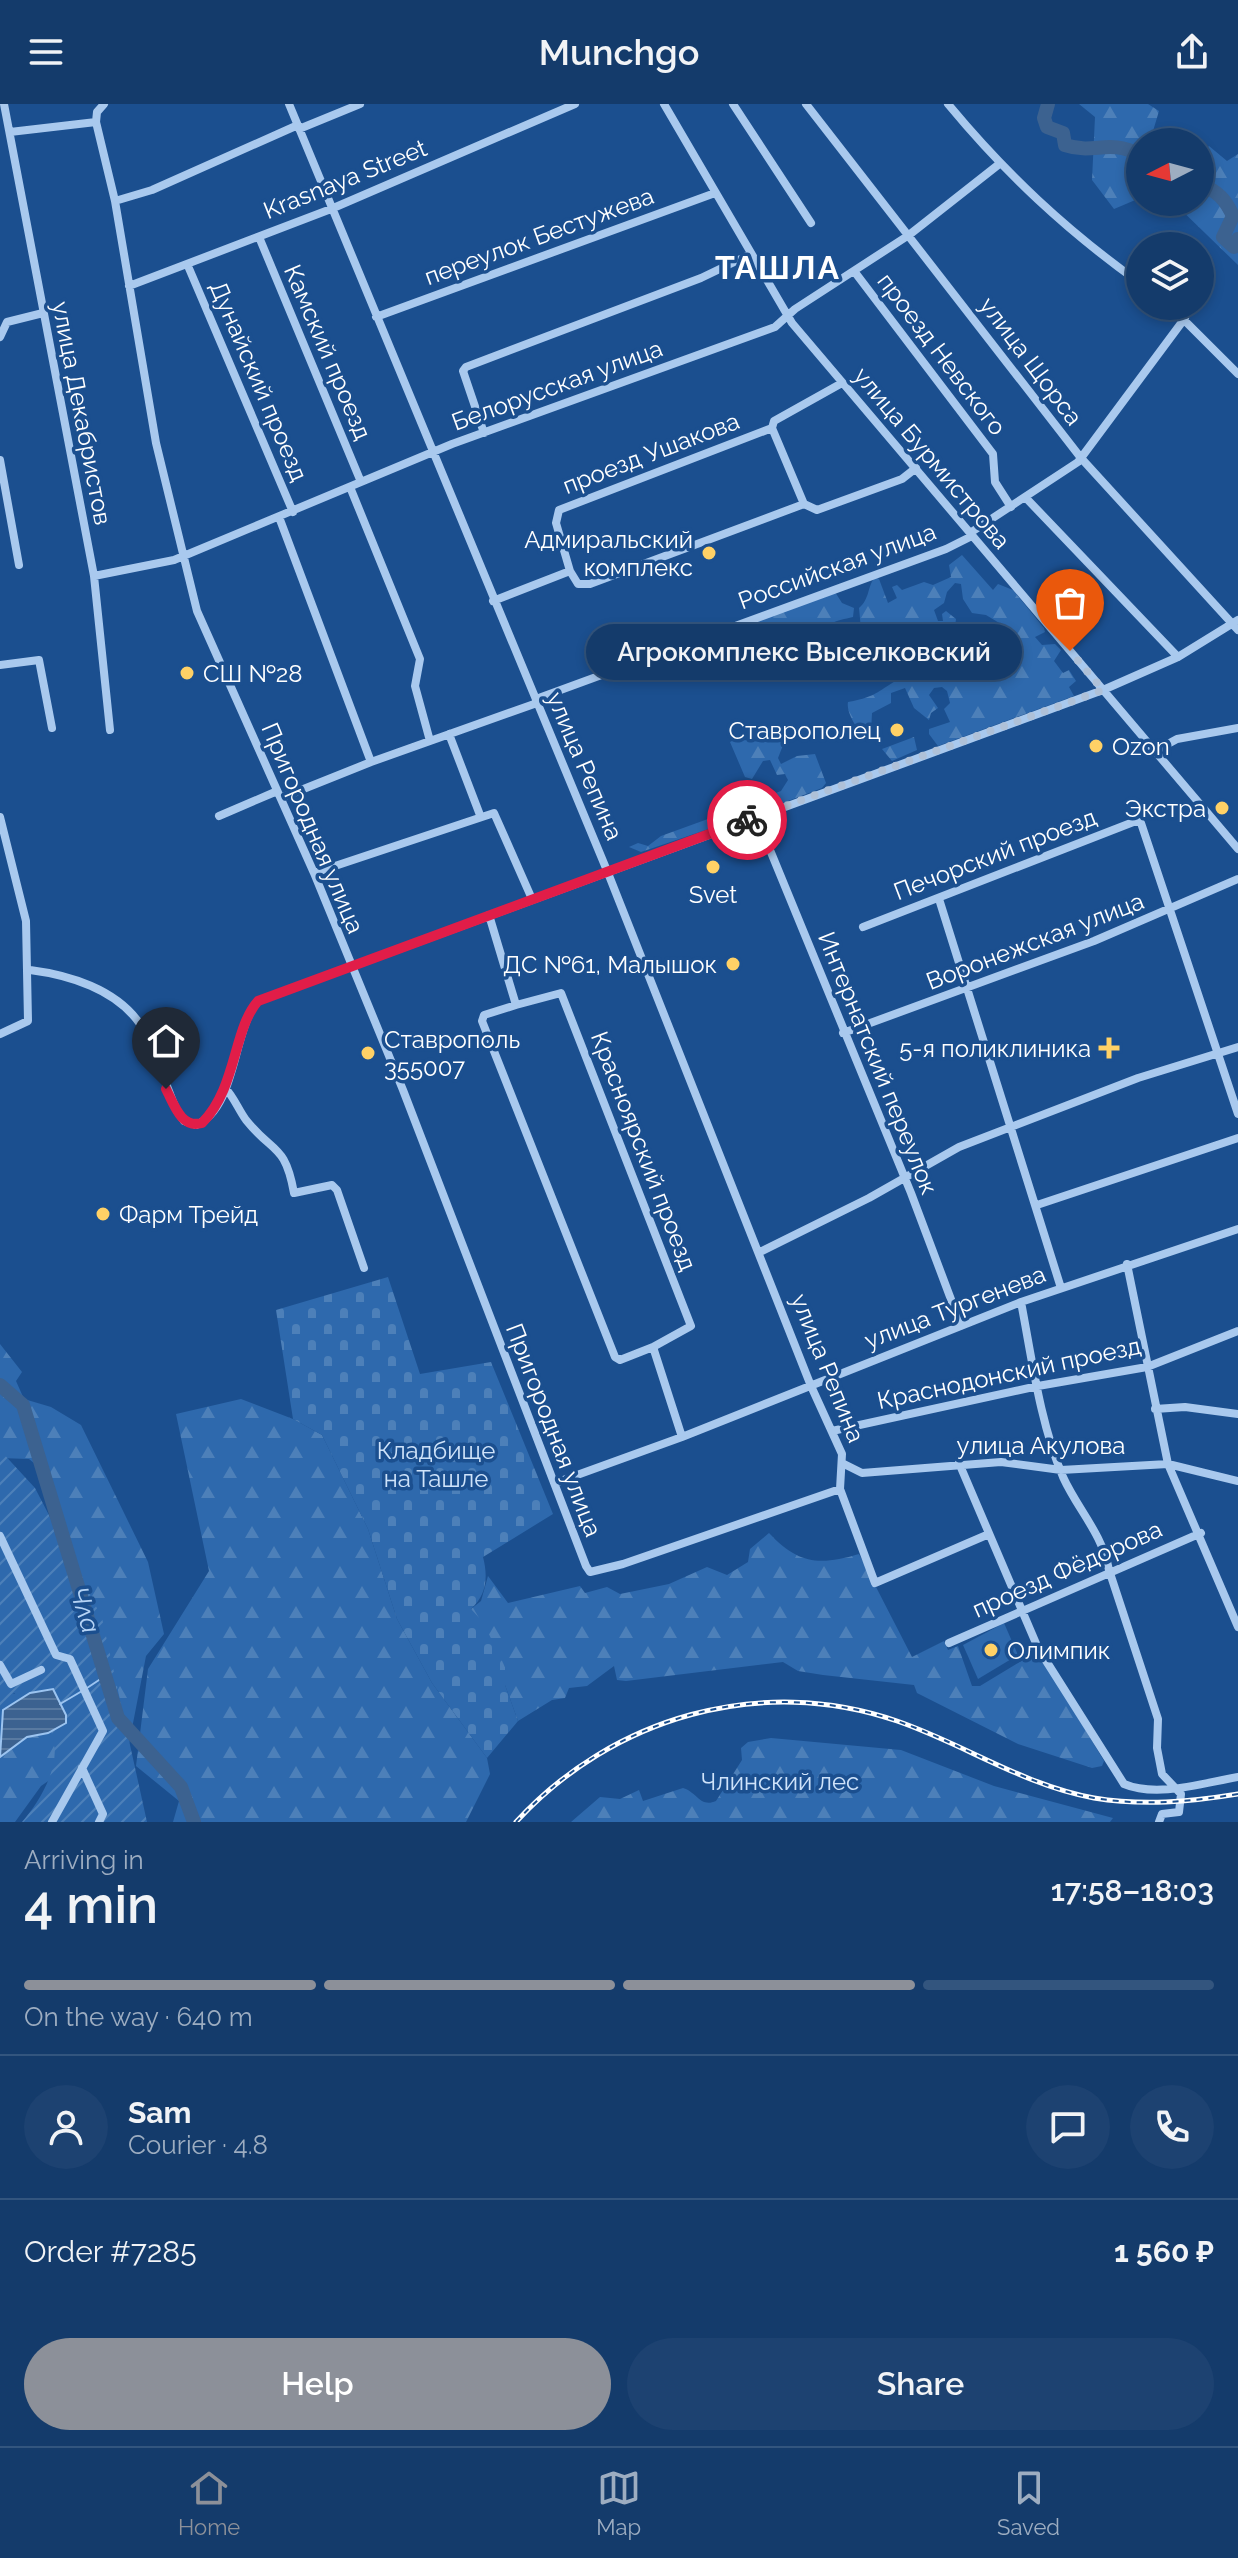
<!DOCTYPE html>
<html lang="en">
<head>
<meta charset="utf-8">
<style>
  :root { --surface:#143b6b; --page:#1d4271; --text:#f1f3f6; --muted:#9dadc1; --line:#33557e; --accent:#8c9099 }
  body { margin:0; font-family:Raleway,sans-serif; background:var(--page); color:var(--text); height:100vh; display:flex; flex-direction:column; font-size:30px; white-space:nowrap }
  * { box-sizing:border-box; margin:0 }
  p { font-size:26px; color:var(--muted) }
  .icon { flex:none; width:44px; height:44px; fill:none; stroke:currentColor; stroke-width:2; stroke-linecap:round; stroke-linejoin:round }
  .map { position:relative; height:1718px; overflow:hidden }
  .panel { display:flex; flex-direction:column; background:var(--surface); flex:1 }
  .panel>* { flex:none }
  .needle { width:52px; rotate:264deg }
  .controls { position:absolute; left:1126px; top:24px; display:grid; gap:16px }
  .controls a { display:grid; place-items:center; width:88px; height:88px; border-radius:50%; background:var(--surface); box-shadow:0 4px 12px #0003,0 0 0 2px var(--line); font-size:40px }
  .pin { position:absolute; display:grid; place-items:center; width:68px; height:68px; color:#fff; margin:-82px -34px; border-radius:50% 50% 50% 0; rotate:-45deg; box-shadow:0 0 8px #0007 }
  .pin .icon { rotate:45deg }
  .courier { position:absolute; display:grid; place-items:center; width:80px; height:80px; margin:-40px; border:6px solid #e11d48; border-radius:50%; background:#fff; color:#222; box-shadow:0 2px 10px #0007 }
  .bubble { position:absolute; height:56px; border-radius:28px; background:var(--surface); box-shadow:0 4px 12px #0003,0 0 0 2px var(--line); font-size:26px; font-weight:600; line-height:56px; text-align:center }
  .summary em { font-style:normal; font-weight:600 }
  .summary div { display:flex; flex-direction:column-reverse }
  .summary { display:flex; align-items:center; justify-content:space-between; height:136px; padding:0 24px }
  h1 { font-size:52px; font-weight:600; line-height:60px }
  .bar { display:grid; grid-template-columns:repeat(4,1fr); gap:12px 8px; align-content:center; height:96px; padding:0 24px }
  .bar i { height:10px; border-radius:6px; background:var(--line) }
  .bar .active { background:var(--accent) }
  .bar p { grid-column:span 4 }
  .line { display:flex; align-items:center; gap:20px; padding:0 24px; border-top:2px solid var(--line) }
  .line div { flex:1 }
  .round { display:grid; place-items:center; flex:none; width:84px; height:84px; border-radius:42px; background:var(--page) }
  .action { display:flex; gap:16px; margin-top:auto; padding:16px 24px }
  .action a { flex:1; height:92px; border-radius:48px; background:var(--accent); color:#fff; font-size:32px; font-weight:600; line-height:92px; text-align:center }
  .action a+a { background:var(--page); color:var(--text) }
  header { display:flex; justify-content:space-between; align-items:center; height:104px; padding:0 24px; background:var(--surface); font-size:36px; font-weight:600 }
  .dock { display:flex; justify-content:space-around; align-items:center; height:112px; border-top:2px solid var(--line); background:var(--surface); font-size:22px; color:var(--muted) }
  .dock a { display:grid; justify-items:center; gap:4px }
  .dock .active { color:var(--accent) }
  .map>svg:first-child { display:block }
  .forest { fill:url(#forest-firs); fill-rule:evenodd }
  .cemetery { fill:url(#cemetery-stones) }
  .garden { fill:url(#garden-furrows) }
  .pitch { fill:#2e69ad }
  .water { fill:url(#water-rules); stroke:#9cc4f0; stroke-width:2 }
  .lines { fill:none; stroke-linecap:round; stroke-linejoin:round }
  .stream { stroke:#9cc4f0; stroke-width:2 }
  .river { stroke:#3c6290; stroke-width:14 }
  .minor { stroke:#a9c9ee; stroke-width:8 }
  .rail-casing { stroke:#fff; stroke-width:5 }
  .rail { stroke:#1b4f8f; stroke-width:2; stroke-dasharray:6; stroke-linecap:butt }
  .done { stroke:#afc1d8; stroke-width:8; stroke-dasharray:0 14.4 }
  .route { stroke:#e11d48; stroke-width:10 }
  .poi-dot { fill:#ffd166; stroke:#1b4f8f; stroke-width:3 }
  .labels { text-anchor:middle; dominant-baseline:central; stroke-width:7; stroke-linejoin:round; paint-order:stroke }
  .street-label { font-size:24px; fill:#fff; stroke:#1b4f8f }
  .poi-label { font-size:24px; fill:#fff; stroke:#1b4f8f; text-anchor:end }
  .park-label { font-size:24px; fill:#cfe3fa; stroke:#1b4f8f }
  .water-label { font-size:26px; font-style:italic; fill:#b5d3f5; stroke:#1b4f8f }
  .district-label { font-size:32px; font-weight:bold; letter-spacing:2px; fill:#fff; stroke:#1b4f8f }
</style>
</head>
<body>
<header><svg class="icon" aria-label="menu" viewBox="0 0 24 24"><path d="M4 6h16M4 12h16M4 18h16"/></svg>Munchgo<svg class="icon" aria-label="share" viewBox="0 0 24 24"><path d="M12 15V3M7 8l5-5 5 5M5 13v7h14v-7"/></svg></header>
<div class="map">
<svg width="1238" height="1718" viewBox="0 0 1238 1718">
  <defs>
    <pattern id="forest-firs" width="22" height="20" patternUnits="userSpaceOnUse" patternTransform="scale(2)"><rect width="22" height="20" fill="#2e69ad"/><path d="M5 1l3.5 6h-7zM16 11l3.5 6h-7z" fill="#4d80b9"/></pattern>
    <pattern id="cemetery-stones" width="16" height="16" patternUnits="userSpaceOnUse" patternTransform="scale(2)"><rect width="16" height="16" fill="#2e69ad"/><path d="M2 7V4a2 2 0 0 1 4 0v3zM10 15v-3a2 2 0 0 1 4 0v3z" fill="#4d80b9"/></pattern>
    <pattern id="garden-furrows" width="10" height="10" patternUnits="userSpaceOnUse" patternTransform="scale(2)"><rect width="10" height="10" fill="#2e69ad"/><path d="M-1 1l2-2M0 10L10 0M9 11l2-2" fill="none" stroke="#4d80b9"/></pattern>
    <pattern id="water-rules" width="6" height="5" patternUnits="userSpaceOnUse" patternTransform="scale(2)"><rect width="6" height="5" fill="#3c6290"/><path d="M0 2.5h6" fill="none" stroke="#597aa1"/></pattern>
  </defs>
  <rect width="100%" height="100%" fill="#1b4f8f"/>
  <path class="forest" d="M1079,0H1148L1159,7L1153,27L1166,38H1140V94L1114,105L1092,76L1095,13Z
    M1209,42L1227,57L1238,50V161L1173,98H1200V52Z
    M962,451L993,486L998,480L1013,486L1044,524L1045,528L1035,533L1042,541L1055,540L1061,546L1054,557L1063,569L1069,566L1076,577L1069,583L1074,592L938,642L929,630V625L950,618L944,605L950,599L947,587L942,583L934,584L929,591L938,604L931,609L929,616L914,604L905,584L891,589V599L872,609L871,628L866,633C857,627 846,608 848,598C880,592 876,587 903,573L905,562L892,554L887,566L861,525L859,504C870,495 867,483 875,473L879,475L888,499L897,494L892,483L897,481L902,486L924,478L933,481L951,473L949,461ZM955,479L961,480L963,495L972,509L986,511L1001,520L1007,546L994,552L990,559L952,538L946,527L955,522L956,515L946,507L942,510L943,517H938L934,506L944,499L947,488Z
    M835,488L842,499L854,504L853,513C836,517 824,518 820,536L827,543L825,553L784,557L775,544L735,547L729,540L727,548L701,559L693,566L663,561L657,565L649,562L643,568H625L626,564Z
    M784,629L787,631L778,654L781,660L797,652L815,650L826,679L822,684L757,709L751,704L754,697L781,687L788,676L785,670L777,671L770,656L763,657L752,675L745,673L730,638L736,635L760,638Z
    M914,633L917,646L892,657L882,645Z
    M741,703L747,712L641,748L629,743L638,739L648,742L661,732Z
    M0,1240L22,1268L16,1277L24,1295L51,1303L81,1321L148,1458L164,1530L146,1552L128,1645L38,1373L40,1364L29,1355L0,1354Z
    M241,1295L293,1315L322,1331L368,1425L397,1515L432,1579L487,1654L490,1670L466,1718H173L179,1697L136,1662L148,1565L209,1467L176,1310Z
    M769,1429C798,1460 819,1462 859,1450L912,1553L944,1537L948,1546L958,1542L972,1582H980L1038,1547L1104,1657L1102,1662L1092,1664L1018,1640L917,1589L914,1581L823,1571L798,1567L783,1558L626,1577L617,1576L614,1562L587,1582L569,1584L565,1594L552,1596L518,1617L505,1581V1563L471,1505L481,1497L488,1472L508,1499L580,1482L585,1489L607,1483L620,1490L669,1480L707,1463L727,1471L748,1458L750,1445Z
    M5,1590H21L17,1638L62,1613L54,1673L41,1682L15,1718H0V1597Z
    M771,1634L901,1646L994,1682L1113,1714L1110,1718H571L600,1693L620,1695L639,1686L643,1697L683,1684C697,1688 700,1704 716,1697L742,1656L741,1644L748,1638Z"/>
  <path class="cemetery" d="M388,1173L420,1270L491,1258L553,1410L483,1453C488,1472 487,1491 471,1505L483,1518L505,1563V1581L518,1617L487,1654L432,1579L397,1515L368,1425L322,1331L293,1315L276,1206Z"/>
  <path class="garden" d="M0,1346L35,1384L102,1514L147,1718H22C42,1695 65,1655 50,1625C42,1612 25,1600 14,1589L0,1606Z"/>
  <path class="pitch" d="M1004,1519L1018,1551L978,1575L963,1541Z"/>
  <path class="water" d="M53,1585L66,1611V1619L48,1629L27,1633L0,1653L3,1606L30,1589Z"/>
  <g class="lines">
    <path class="stream" d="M87,1584L105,1572
      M60,1600L82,1587"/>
    <path class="river" d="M1048,0L1044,14L1047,23L1063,29L1065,41C1095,51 1108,34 1140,51
      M1200,81C1217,86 1226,96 1233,112L1223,133L1234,143L1238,135
      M0,1281L23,1301L118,1614L181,1683L194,1718"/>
    <path class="minor" d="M4,0L94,472L110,626
      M289,0L608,769L811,1282L842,1350L840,1385L875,1479L989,1430
      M664,0L792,219L1238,745
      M733,0L811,119
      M806,0L1081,354L1238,526
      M948,0C1006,70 1066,126 1140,179
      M96,18L115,97L156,339L197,507L314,769L403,986L586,1462L590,1468L623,1460L840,1385
      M299,25L360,0
      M10,28L96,18L97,8L104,0
      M115,97L152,86L298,21
      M259,133L361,378
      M188,162L293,408
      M854,167L993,350L995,378L1011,403
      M129,182L331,105L575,0
      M1170,202L1238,270
      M376,213L715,89
      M0,233L7,218L43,209
      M772,324L804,400
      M484,329L463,267L466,263L701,174L751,150
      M0,356L19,461
      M350,383L420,555L415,582L430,637
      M1026,394L1178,553
      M279,413L371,658
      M970,429L1078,358L1185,214
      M570,467L556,419L559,406L772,324L774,317L842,279
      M94,472L174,456L452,340L775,223L795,205L909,131L998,61
      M493,497L570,467L578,480H590L804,400L817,406L902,375L916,364
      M0,561L39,556L52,624
      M536,595L946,445L972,432
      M449,630L480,711
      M1155,647L1177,635L1238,624
      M281,694L371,658L537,599
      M219,712L275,688
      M756,712L911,1089L961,1222
      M0,713L26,817L28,917L0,930
      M314,769L494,709L532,795
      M939,795L1061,1184
      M489,811L516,901L561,889L691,1222L653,1243L682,1333
      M863,823L1136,717L1141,719L1238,1010
      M30,866C69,871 116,885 140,920C157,945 164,979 177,1007L184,1017L196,1021C237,1004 232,927 258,897L1103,586L1178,553L1238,516
      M516,901L484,911L482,917L615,1253L620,1256L653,1243
      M843,929L1094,837L1238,775
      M225,984C234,993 238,1005 246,1016C273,1050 285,1039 294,1089L332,1081L337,1086L364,1164
      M1037,1101L1238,1034
      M760,1148L869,1094L959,1043L1138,974L1238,943
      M1127,1160L1168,1360L1238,1523
      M1021,1198C1032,1255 1040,1319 1063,1373C1078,1406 1102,1429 1109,1466L1158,1615L1157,1644L1162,1670L1181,1690L1179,1708L1162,1710L1159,1718
      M1155,1305L1185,1303L1238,1310
      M832,1327L1038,1282L1147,1263L1238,1227
      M959,1359L1038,1544L1124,1680C1157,1694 1203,1679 1238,1673
      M844,1360L862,1369L1001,1358L1061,1366L1168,1360L1238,1377
      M555,1379L682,1333L1021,1198L1238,1125
      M0,1432L56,1551L70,1555L103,1627L52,1718
      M949,1539L1201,1429
      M0,1561L11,1580L41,1566
      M82,1664L103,1710L99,1718"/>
    <defs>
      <path id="rail" d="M516,1718C612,1613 761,1570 897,1617C964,1640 1023,1681 1094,1694C1143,1702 1189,1698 1238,1690"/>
    </defs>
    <use href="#rail" class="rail-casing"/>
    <use href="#rail" class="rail"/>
  </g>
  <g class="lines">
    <path class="done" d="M747,716L1103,586L1070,547"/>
    <path class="route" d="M166,985C174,1000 181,1025 202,1019C237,984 233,925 258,897L747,716"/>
  </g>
  <g class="poi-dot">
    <circle cx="709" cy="449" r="8"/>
    <circle cx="187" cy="569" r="8"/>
    <circle cx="897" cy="626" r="8"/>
    <circle cx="1096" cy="642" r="8"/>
    <circle cx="1222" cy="704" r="8"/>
    <circle cx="713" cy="763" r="8"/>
    <circle cx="733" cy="860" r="8"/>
    <path d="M1105 932h8v8h8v8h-8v8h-8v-8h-8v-8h8z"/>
    <circle cx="368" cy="949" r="8"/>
    <circle cx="103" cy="1110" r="8"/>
    <circle cx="991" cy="1546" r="8"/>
  </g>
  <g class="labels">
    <g class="street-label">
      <text transform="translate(345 75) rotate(-22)">Krasnaya Street</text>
      <text transform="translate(539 132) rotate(-20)">переулок Бестужева</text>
      <text transform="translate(328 248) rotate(67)">Камский проезд</text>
      <text transform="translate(942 250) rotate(53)">проезд Невского</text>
      <text transform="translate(1031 257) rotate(53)">улица Щорса</text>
      <text transform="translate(259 277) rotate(67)">Дунайский проезд</text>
      <text transform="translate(557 281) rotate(-20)">Белорусская улица</text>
      <text transform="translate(82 309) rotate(79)">улица Декабристов</text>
      <text transform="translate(651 349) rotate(-21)">проезд Ушакова</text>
      <text transform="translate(932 354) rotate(50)">улица Бурмистрова</text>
      <text transform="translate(837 462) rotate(-20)">Российская улица</text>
      <text transform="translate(585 662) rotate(67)">улица Репина</text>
      <text transform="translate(313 724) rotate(67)">Пригородная улица</text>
      <text transform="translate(995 750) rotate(-21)">Печорский проезд</text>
      <text transform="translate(1035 837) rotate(-21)">Воронежская улица</text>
      <text transform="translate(878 959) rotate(68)">Интернатский переулок</text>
      <text transform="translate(644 1047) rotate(69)">Красноярский проезд</text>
      <text transform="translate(955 1203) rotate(-21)">улица Тургенева</text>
      <text transform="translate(828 1264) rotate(68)">улица Репина</text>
      <text transform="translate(1009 1269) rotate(-12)">Краснодонский проезд</text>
      <text transform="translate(554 1326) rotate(69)">Пригородная улица</text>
      <text x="1041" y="1341">улица Акулова</text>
      <text transform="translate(1067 1465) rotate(-24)">проезд Фёдорова</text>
    </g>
    <g class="poi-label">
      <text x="693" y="435">Адмиральский<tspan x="693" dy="28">комплекс</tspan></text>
      <text x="203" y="569" text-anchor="start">СШ №28</text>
      <text x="881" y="626">Ставрополец</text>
      <text x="1112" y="642" text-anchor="start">Ozon</text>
      <text x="1206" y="704">Экстра</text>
      <text x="713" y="790" text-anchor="middle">Svet</text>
      <text x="717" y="860">ДС №61, Малышок</text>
      <text x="384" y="935" text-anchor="start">Ставрополь<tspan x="384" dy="28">355007</tspan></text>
      <text x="1091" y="944">5-я поликлиника</text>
      <text x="119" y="1110" text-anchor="start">Фарм Трейд</text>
      <text x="1007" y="1546" text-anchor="start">Олимпик</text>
    </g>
    <g class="park-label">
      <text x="436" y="1346">Кладбище<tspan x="436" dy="28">на Ташле</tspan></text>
      <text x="780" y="1677">Члинский лес</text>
    </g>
    <g class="water-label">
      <text transform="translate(85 1506) rotate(73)">Чла</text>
    </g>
    <g class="district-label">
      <text x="778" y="163">ТАШЛА</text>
    </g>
  </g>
</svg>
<div class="controls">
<a><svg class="needle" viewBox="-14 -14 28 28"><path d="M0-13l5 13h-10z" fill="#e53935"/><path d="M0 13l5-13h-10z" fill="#9dadc1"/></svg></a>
<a><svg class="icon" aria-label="layers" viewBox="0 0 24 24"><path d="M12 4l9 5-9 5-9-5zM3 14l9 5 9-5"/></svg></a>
</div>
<div class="pin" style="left:1070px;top:547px;background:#ea580c"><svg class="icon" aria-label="bag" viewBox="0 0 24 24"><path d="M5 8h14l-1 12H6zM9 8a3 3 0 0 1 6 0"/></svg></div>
<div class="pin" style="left:166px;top:985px;background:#1f2937"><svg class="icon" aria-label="home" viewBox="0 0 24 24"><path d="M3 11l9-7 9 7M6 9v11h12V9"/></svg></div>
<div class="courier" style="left:747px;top:716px"><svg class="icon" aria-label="bike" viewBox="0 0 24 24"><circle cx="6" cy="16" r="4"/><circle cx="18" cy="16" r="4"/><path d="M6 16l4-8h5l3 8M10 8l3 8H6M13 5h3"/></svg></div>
<div class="bubble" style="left:586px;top:520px;width:436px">Агрокомплекс Выселковский</div>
</div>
<section class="panel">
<div class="summary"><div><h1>4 min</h1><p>Arriving in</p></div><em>17:58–18:03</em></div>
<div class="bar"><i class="active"></i><i class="active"></i><i class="active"></i><i></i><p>On the way · 640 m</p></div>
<div class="line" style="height:144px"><a class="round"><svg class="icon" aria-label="person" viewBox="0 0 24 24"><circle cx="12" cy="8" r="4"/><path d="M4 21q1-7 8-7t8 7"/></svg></a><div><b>Sam</b><p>Courier · 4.8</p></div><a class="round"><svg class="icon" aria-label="chat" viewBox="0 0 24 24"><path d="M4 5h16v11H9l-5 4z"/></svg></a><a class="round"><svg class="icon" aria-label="phone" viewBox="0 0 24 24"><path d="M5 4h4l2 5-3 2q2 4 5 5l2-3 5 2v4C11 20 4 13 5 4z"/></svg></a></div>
<div class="line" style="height:104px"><div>Order #7285</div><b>1 560 ₽</b></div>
<div class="action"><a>Help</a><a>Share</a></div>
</section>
<nav class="dock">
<a class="active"><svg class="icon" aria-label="home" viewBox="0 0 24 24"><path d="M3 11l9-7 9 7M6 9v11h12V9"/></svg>Home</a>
<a><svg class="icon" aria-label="map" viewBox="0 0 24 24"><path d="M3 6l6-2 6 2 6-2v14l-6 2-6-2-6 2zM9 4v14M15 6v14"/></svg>Map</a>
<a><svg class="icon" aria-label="saved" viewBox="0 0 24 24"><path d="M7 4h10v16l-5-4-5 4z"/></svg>Saved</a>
</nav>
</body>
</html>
